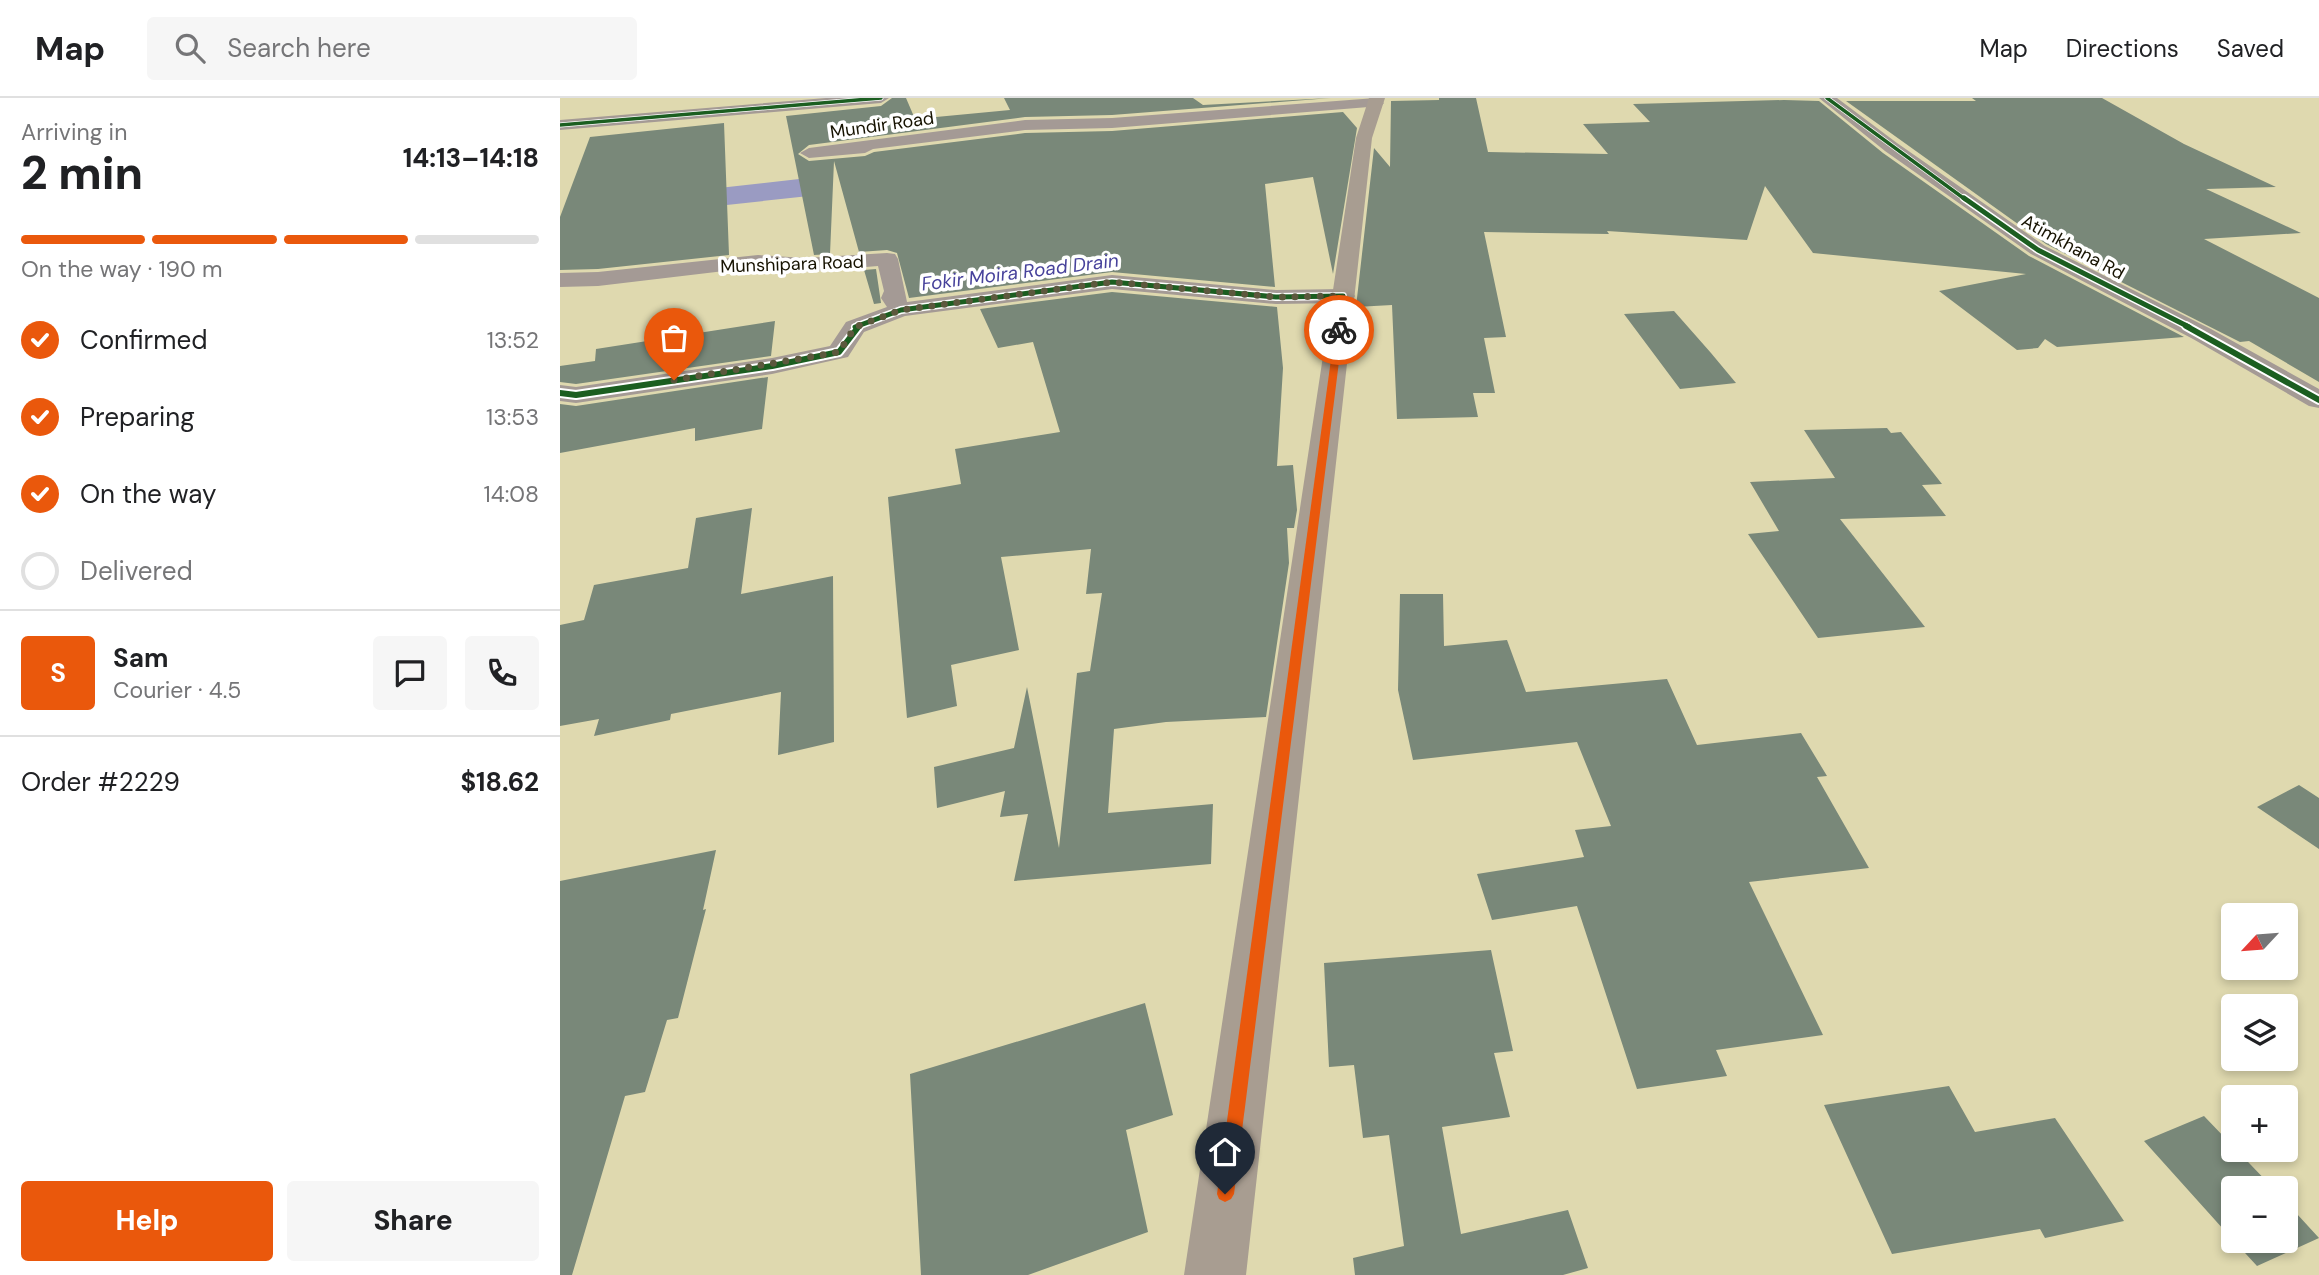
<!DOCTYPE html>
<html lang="en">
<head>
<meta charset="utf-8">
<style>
  :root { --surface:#fff; --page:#f6f6f6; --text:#202124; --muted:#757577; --line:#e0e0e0; --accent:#ea580c }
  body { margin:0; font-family:"DM Sans",sans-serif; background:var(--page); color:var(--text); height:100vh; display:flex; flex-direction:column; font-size:26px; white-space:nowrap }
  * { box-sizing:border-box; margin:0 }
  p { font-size:23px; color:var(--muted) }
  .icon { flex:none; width:38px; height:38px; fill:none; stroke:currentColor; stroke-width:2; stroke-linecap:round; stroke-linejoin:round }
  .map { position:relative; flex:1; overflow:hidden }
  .details { display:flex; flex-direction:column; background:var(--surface); width:560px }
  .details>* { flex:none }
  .needle { width:46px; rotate:244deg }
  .tools { position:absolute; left:1661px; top:805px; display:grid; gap:14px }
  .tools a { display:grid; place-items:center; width:77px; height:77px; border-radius:7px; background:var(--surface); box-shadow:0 4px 10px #0003; font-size:35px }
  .pin { position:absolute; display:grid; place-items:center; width:60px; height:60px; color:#fff; margin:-72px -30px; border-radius:50% 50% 50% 0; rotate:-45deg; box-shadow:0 0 7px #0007 }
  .pin .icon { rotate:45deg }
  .courier { position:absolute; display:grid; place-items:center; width:70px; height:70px; margin:-35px; border:5px solid #ea580c; border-radius:50%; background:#fff; color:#222; box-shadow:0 2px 9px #0007 }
  .overview em { font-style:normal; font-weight:800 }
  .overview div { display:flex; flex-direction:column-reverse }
  .overview { display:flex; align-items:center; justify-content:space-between; height:119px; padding:0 21px }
  h1 { font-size:46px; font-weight:800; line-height:52px }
  .bar { display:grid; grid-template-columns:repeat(4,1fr); gap:10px 7px; align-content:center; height:84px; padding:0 21px }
  .bar i { height:9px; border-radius:5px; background:var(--line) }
  .bar .active { background:var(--accent) }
  .bar p { grid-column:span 4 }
  .line { display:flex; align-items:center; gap:18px; padding:0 21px; border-top:2px solid var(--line) }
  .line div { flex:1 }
  .round { display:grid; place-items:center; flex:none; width:74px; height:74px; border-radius:7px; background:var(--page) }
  ol { padding:0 21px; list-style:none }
  li { display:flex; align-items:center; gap:21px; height:77px }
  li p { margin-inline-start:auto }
  li .icon { padding:7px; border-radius:50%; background:var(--accent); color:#fff; stroke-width:4 }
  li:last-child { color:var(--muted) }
  li i { width:38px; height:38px; border:4px solid var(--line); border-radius:50% }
  .button { display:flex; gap:14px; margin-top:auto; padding:14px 21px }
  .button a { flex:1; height:80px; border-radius:7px; background:var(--accent); color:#fff; font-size:28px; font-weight:800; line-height:80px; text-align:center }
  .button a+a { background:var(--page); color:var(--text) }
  header { display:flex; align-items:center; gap:42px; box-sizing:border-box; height:98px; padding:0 35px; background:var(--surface); border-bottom:2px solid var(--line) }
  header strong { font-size:33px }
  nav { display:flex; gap:38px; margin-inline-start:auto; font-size:24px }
  .search { width:490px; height:63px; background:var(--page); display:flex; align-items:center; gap:18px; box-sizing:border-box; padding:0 24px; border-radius:7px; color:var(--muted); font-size:26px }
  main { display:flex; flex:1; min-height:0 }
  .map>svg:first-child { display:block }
  .water { fill:#9a9bc2 }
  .building { fill:#798879 }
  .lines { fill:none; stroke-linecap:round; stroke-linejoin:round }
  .secondary { fill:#a49a95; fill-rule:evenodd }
  .primary { fill:#a89d91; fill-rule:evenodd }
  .cycleway-far2-casing { stroke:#fff; stroke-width:5 }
  .cycleway-far1-casing { stroke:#fff; stroke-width:8 }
  .cycleway-casing { stroke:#fff; stroke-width:10 }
  .cycleway-far2 { stroke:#1b5e20; stroke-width:3.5 }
  .cycleway-far1 { stroke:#1b5e20; stroke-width:5 }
  .cycleway { stroke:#1b5e20; stroke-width:6 }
  .route { fill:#ea580c }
  .done { stroke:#5c583d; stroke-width:7; stroke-dasharray:0 12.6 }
  .labels { text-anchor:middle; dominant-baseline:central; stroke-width:7; stroke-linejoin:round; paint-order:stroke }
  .far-street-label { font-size:18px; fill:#161200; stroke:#fff }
  .far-water-label { font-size:19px; font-style:italic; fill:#47429b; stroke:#fff }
</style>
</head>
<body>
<header>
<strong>Map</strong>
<div class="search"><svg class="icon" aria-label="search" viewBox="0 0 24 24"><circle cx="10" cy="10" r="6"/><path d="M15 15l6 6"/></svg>Search here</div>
<nav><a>Map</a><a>Directions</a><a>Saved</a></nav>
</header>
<main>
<section class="details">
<div class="overview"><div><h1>2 min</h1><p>Arriving in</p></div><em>14:13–14:18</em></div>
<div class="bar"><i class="active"></i><i class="active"></i><i class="active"></i><i></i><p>On the way · 190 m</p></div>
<ol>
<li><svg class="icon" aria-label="check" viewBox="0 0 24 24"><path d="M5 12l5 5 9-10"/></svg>Confirmed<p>13:52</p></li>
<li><svg class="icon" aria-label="check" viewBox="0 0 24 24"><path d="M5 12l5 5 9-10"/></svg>Preparing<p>13:53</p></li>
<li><svg class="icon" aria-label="check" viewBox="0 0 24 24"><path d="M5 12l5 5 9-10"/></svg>On the way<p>14:08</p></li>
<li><i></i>Delivered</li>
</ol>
<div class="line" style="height:126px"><b class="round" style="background:var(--accent);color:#fff">S</b><div><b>Sam</b><p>Courier · 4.5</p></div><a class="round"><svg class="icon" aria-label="chat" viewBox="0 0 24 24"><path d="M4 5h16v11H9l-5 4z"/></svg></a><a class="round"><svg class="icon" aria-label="phone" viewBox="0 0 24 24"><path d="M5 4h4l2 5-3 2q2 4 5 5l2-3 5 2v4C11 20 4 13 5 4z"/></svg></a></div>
<div class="line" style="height:91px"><div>Order #2229</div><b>$18.62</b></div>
<div class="button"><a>Help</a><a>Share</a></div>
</section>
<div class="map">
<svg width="1759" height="1177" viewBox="0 0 1759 1177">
  <rect width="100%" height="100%" fill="#dfd9af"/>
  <path class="water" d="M248,80L249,98L120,112L123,94Z"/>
  <path class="building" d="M332,0H346L355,21L450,12L444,0H633L643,7L771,0L552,17L465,19L249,47L238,56L249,63L305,58L314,54L465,35L552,33L783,14L797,30L773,176L753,79L705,86L715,189L552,174L349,200L337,155L327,152L299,154L274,63L270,156L254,157L226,18L321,8Z
    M879,0H916L928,54L1048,56L1023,26L1090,24L1073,6L1224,2L1259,3L1323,55L1469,158L1624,239L1497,249L1485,241L1478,250L1457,252L1379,193L1466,176L1253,155L1205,88L1187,142L1047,133L1049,136L924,134L946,239L924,240L935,295H913L918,319L837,321L832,207L796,209L814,50L830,69L831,3L879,2Z
    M1412,0H1542L1624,46L1716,89L1646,91L1741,135L1644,141L1759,200V284L1689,243L1680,244L1486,146L1286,3H1416Z
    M164,25L169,157L38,171L0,172V119L30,39Z
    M316,171L321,205L314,206L304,172Z
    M552,194L717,209L723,270L717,368L733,367L737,412L734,430H727L729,465L706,619L606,624L554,631L548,715L653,706L651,766L454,783L468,716L440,719L445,693L377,710L374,669L454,650L467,589L499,750L517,575L530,573L542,495L526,496L531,451L441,459L459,552L391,567L397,608L347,620L328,399L401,386L395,351L500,334L473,244L438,250L420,211Z
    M1114,213L1151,255L1176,285L1120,291L1064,216Z
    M215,223L211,258L16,286L0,284V268L35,263L36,251Z
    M208,279L202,331L135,343V330L0,355V306L16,308Z
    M1327,330L1331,335L1341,334L1382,386L1362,387L1386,418L1280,421L1365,529L1258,540L1188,436L1219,433L1190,384L1275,380L1244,332Z
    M192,410L181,496L273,478L274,644L218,657L221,594L111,616L110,622L34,638L39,621L0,628V527L24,522L34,487L128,470L136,420Z
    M840,496H883L884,548L947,542L966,594L1107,581L1137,647L1241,635L1267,678L1257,679L1309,770L1189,784L1263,937L1156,952L1167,978L1077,991L1017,808L932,822L917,776L1024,759L1015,732L1051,728L1017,644L853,662L838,592Z
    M1739,687L1759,700V751L1697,709Z
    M156,752L143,812L146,811L118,920L107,922L85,994L65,998L12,1177H0V783Z
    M931,852L953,953L934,955L950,1019L882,1029L901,1136L1008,1112L1028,1170L1003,1177H795L793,1160L844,1148L829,1037L803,1040L794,967L769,969L764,865Z
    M585,905L613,1017L566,1032L588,1134L468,1177H361L350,976Z
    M1389,988L1415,1034L1495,1020L1564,1123L1485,1140L1480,1131L1332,1156L1264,1007Z
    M1644,1018L1713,1090H1673V1142L1584,1043Z
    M1726,1104L1759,1140L1697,1168L1674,1143H1726Z"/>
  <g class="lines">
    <path class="secondary" d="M266,0H329L321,5L0,32V22Z
      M816,0L824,5L821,8L552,30L465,32L313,51L305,55L249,60L240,55L249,50L465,22L552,20Z
      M1259,0H1277L1337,45L1485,148L1651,231L1759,291V310L1749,308L1633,241L1471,156L1325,53Z
      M327,155L335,156L338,161L347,204L552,177L716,192L783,191L791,193L795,198L791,203L783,205L716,206L552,191L345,218L304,234L288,259L212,276L16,305L0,303V287L16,289L212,260L270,248L286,224L327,209L321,200L324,193L318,168L245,174L198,169L38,188L0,189V175L38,174L198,157L245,160Z"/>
    <path class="primary" d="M809,0H825L812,40L686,1177H624L796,40Z"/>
    <defs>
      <path id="cycleway-far2" d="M1267,0L1406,102
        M0,27L321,0"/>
      <path id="cycleway-far1" d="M1404,100L1478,152L1629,229
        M295,229L341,212L552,184L716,199L783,198"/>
      <path id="cycleway" d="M1626,228L1759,302
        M0,295L16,297L212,268L279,254L299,228"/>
    </defs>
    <use href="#cycleway-far2" class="cycleway-far2-casing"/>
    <use href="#cycleway-far1" class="cycleway-far1-casing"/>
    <use href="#cycleway" class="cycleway-casing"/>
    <use href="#cycleway-far2" class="cycleway-far2"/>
    <use href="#cycleway-far1" class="cycleway-far1"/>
    <use href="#cycleway" class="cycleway"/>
  </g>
  <path class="route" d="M779,230L783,232L674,1096L671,1101L665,1104L659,1101L657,1096L775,232Z"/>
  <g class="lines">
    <path class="done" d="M114,282L279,254L295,229L341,212L552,184L716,199L783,198L779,232"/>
  </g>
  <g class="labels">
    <g class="far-street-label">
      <text transform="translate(322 27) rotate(-8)">Mundir Road</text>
      <text transform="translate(1513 149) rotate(29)">Atimkhana Rd</text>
      <text transform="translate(232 166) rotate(-2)">Munshipara Road</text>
    </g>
    <g class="far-water-label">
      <text transform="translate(460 174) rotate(-7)">Fokir Moira Road Drain</text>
    </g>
  </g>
</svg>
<div class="tools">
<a><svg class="needle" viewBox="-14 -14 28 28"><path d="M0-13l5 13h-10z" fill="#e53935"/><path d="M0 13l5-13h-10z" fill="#757577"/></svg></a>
<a><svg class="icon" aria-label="layers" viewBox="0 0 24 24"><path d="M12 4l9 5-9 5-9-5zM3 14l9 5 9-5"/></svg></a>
<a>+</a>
<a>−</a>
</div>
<div class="pin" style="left:114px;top:282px;background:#ea580c"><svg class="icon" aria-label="bag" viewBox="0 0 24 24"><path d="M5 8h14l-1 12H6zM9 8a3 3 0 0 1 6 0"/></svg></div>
<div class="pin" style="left:665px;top:1096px;background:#1f2937"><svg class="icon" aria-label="home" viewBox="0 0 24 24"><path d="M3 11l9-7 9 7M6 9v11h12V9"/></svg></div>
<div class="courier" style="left:779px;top:232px"><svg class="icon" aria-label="bike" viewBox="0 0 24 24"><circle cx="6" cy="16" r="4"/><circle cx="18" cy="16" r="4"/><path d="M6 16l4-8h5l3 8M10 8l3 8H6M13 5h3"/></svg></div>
</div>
</main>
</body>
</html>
